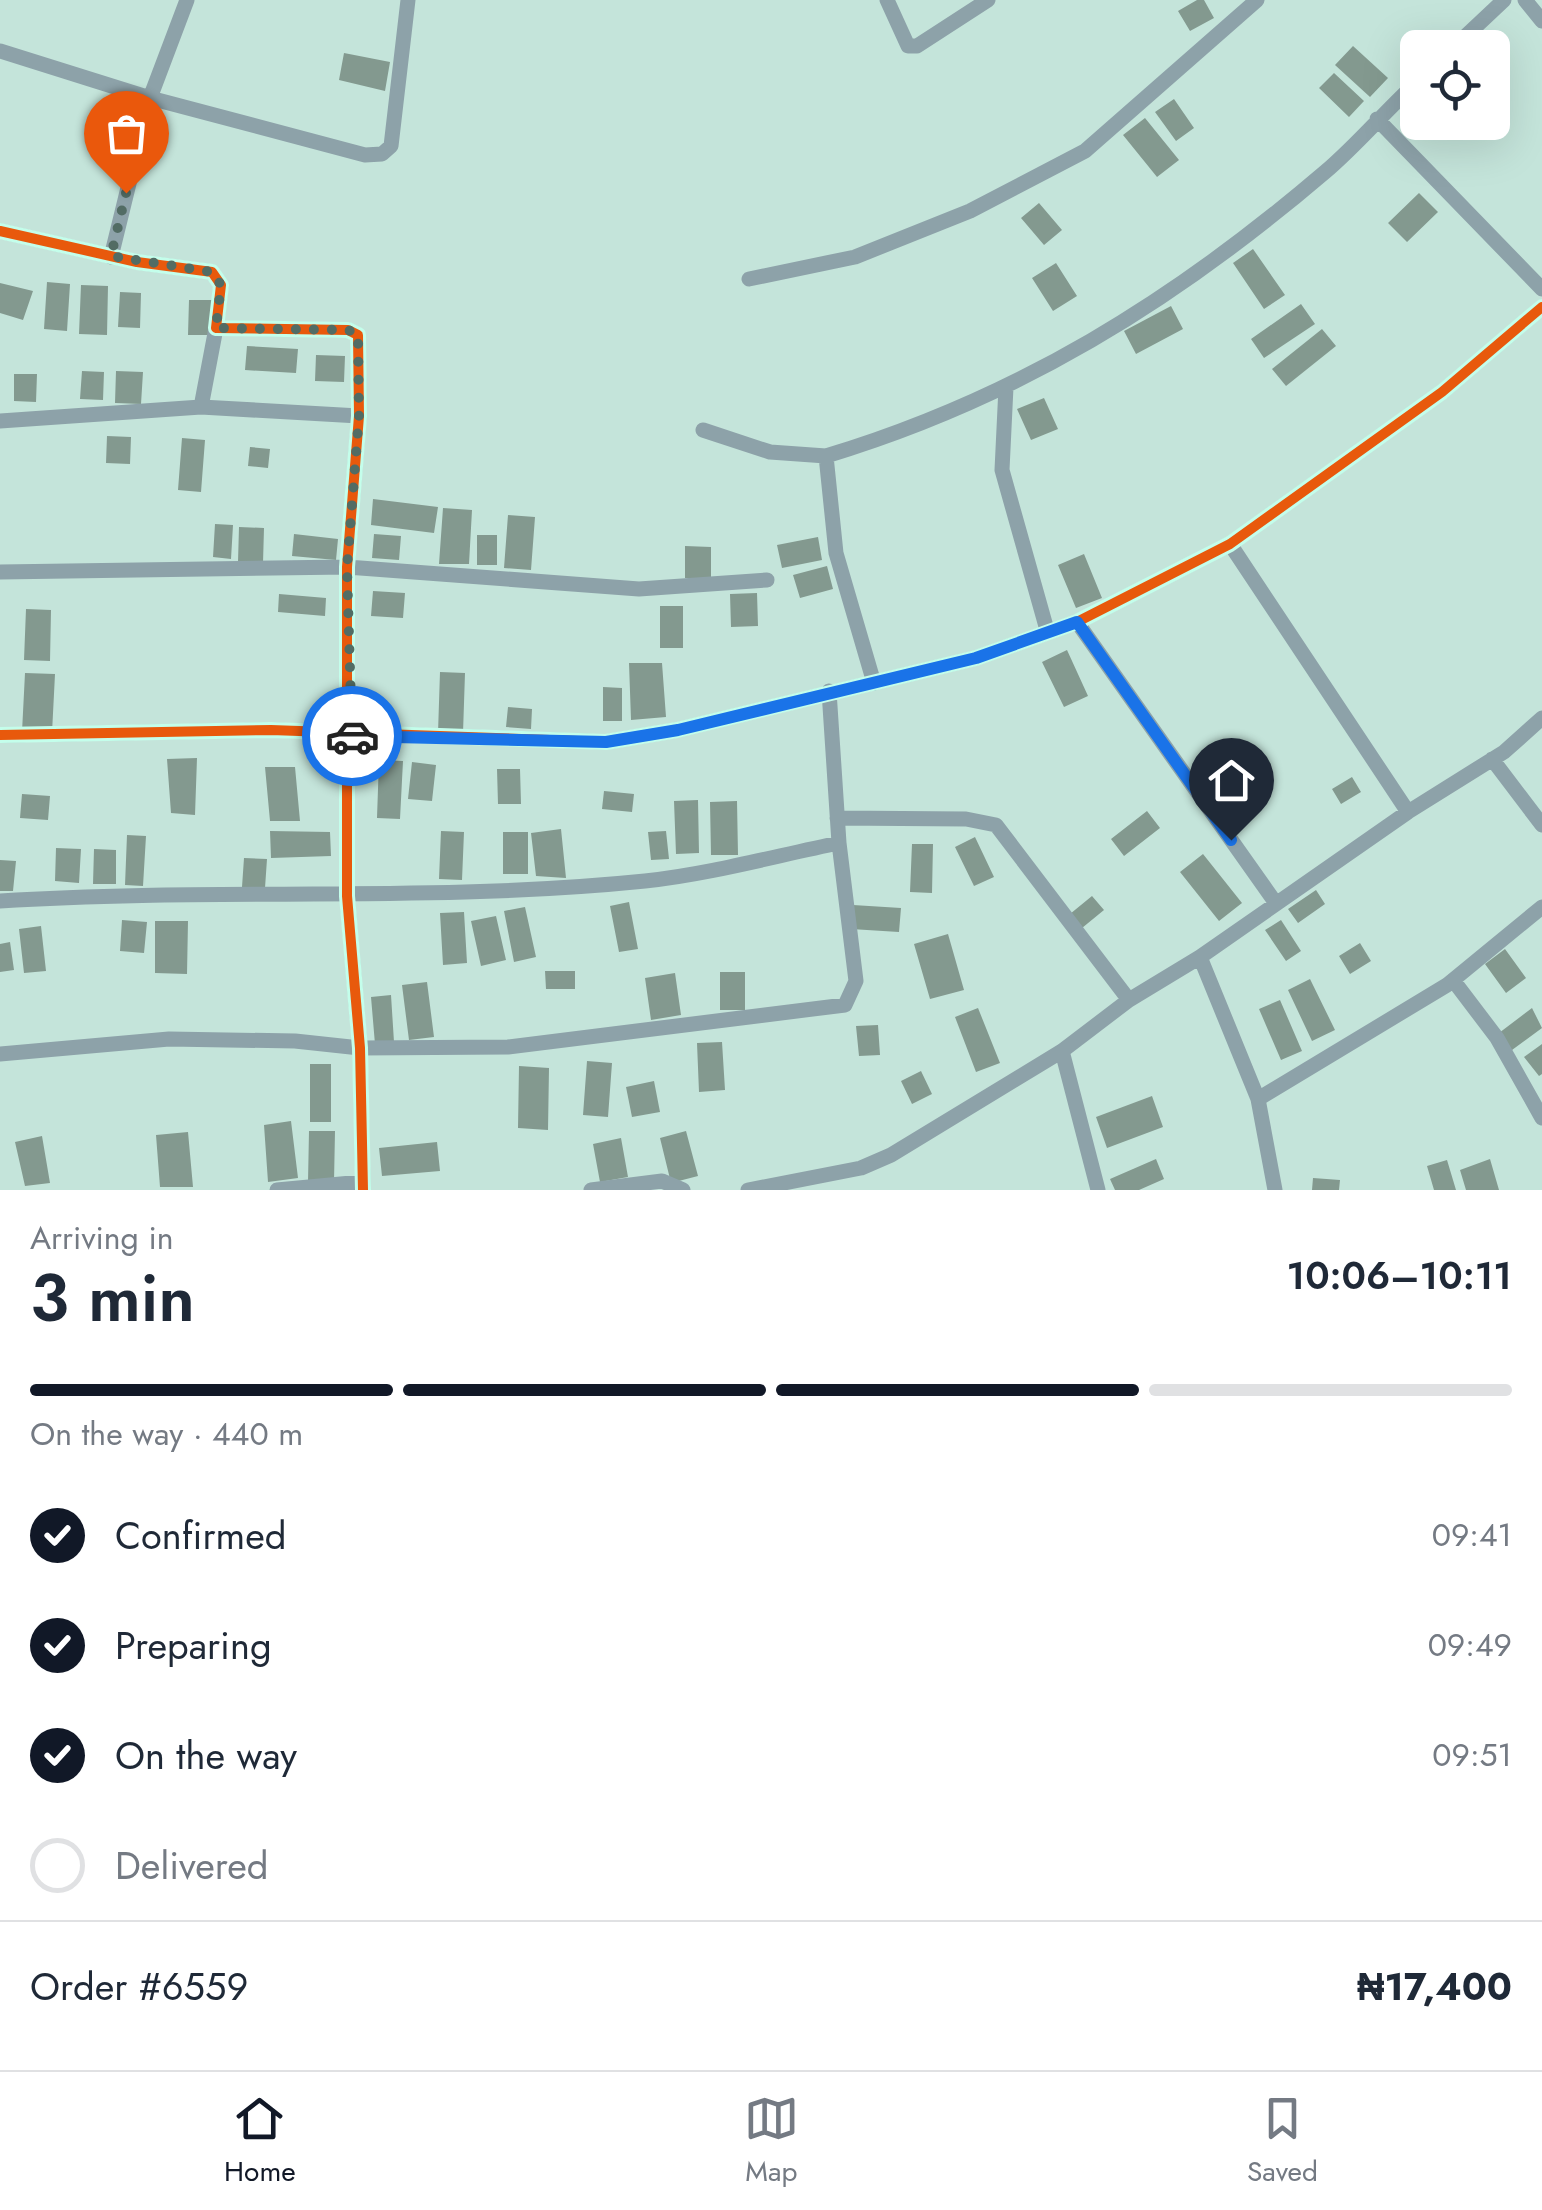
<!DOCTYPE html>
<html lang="en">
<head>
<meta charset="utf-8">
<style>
  :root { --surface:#fff; --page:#f6f6f7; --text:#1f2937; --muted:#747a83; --line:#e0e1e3; --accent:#111827 }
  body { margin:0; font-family:Jost,sans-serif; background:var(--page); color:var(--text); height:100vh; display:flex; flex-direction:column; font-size:38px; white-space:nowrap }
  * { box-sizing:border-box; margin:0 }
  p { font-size:32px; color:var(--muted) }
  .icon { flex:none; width:55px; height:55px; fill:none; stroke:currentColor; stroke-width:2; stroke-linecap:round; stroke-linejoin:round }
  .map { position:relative; height:1190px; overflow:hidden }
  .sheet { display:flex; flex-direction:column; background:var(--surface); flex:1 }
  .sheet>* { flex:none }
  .buttons { position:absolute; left:1400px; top:30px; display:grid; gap:20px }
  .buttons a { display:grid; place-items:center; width:110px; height:110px; border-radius:15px; background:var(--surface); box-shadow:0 10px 40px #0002; font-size:50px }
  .pin { position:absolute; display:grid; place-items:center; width:85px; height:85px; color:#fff; margin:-102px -42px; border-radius:50% 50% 50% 0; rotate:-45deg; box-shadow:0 0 10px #0007 }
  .pin .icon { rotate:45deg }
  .courier { position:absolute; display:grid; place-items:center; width:100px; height:100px; margin:-50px; border:8px solid #1a73e8; border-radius:50%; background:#fff; color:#222; box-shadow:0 2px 12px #0007 }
  .head em { font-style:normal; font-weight:600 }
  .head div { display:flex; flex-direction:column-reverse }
  .head { display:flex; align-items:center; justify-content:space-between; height:170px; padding:0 30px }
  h1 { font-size:65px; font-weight:600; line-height:75px }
  .bar { display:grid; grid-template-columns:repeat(4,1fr); gap:15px 10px; align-content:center; height:120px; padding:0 30px }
  .bar i { height:12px; border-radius:8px; background:var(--line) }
  .bar .on { background:var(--accent) }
  .bar p { grid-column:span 4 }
  .line { display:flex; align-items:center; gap:25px; padding:0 30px; border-top:2px solid var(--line) }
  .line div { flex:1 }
  ol { padding:0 30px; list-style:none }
  li { display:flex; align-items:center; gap:30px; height:110px }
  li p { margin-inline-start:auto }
  li .icon { padding:10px; border-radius:50%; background:var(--accent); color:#fff; stroke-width:4 }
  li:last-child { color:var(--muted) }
  li i { width:55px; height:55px; border:5px solid var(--line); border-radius:50% }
  .menu { display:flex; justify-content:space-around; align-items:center; height:140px; border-top:2px solid var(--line); background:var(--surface); font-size:28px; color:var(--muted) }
  .menu a { display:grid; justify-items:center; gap:5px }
  .menu .on { color:var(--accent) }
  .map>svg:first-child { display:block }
  .building { fill:#83998f }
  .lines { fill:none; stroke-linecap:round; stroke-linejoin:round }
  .street { stroke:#8da2a9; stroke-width:15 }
  .cycleway-casing { stroke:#c4feeb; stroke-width:16 }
  .cycleway { stroke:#e8590c; stroke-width:10 }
  .done { stroke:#526c64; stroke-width:10; stroke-dasharray:0 18 }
  .route { stroke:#1a73e8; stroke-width:12 }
</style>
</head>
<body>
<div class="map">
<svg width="1542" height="1190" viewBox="0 0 1542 1190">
  <rect width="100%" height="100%" fill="#c4e4da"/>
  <path class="building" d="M1197,0H1204L1214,18L1190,31L1178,11Z
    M1353,46L1388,78L1370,97L1335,65Z
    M344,53L390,62L385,91L339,80Z
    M1334,73L1364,101L1349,117L1319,88Z
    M1174,99L1194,128L1176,141L1155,112Z
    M1145,118L1179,160L1157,177L1123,135Z
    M1419,193L1438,212L1407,242L1388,223Z
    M1039,203L1062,230L1044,245L1021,218Z
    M1253,249L1285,295L1264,309L1233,263Z
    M1056,263L1077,296L1053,311L1032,278Z
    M47,282L70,284L67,331L44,329Z
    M0,283L33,291L23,320L0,313Z
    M81,285L108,286L107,335L79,334Z
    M120,292L141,293L140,328L118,327Z
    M189,300H212L211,335H188Z
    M1301,304L1315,324L1264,358L1251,339Z
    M1171,306L1183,329L1136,354L1124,331Z
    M1322,329L1336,346L1286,386L1272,369Z
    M247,346L298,349L296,373L245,370Z
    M316,355L345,356L344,382L315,381Z
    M82,371L104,372L103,400L80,399Z
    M116,371L143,372L141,404L115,403Z
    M14,374H37L36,402L14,401Z
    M1044,398L1058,429L1031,440L1017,409Z
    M107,436L131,437L130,464L106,463Z
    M182,438L205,440L201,492L178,490Z
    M250,447L270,449L268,468L248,466Z
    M373,499L438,507L434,533L371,525Z
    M443,508L472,510L469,564H439Z
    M508,515L535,517L531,570L504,568Z
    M215,524L233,525L231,559L213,557Z
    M239,527L264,528L263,563L238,562Z
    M294,534L338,539L336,560L292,556Z
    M374,534L401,536L399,560L372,558Z
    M477,535H497V565H477Z
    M818,537L822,560L782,568L777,545Z
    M685,546L711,547V578H685Z
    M1084,554L1102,598L1076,608L1058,565Z
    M827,566L833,589L800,598L793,575Z
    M373,591L405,593L403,618L371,616Z
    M757,593L758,626L731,627L730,594Z
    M279,594L326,598L325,616L278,612Z
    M660,606H683V648H660Z
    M26,609L51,610L50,661L24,660Z
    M1067,650L1088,696L1064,707L1042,662Z
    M629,663H662L666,717L631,720Z
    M440,672L465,673L463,733H438Z
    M25,673L55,674L52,733L22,732Z
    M603,687L622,688V721H603Z
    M508,707L532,709L531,729L506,727Z
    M197,758L195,815L171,813L167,759Z
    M379,760L403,761L400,819L377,818Z
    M412,762L436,765L432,801L408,799Z
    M265,767H295L300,821H270Z
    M497,769H520L521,804H498Z
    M1352,777L1361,792L1341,804L1332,789Z
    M604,791L634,794L632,812L602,809Z
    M22,794L50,796L48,820L20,818Z
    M698,800L699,853L676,854L674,801Z
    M737,801L738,855H711L710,802Z
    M1147,811L1160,828L1124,856L1111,839Z
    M561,829L566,878L536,876L531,833Z
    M270,831L330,832L331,856L271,858Z
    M441,831L464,832L462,880L439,879Z
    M666,831L669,859L651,860L648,832Z
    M503,832H528V874H503Z
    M127,835L146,836L143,886L125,885Z
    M975,837L994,877L974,886L955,847Z
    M912,844H933L932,893L910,892Z
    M56,848L81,849L79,883L55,881Z
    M94,849L116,850V884H93Z
    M1203,854L1242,903L1219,921L1180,872Z
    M244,858L267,859L265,888L242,887Z
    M0,860L16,861L13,891H0Z
    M1316,890L1325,904L1298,923L1288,909Z
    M1092,896L1104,910L1082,928L1070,914Z
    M629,902L638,949L619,952L610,906Z
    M853,905L901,908L899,932L851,929Z
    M525,907L536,957L514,962L504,911Z
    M464,912L467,963L443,965L440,913Z
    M496,916L506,960L481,966L471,921Z
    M122,920L147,922L144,953L120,951Z
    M1281,920L1301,951L1286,961L1265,930Z
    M155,921H188L187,974L155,973Z
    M41,926L46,971L24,973L19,929Z
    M948,934L964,990L930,999L914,944Z
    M10,942L14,970L0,972V944Z
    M1360,943L1371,961L1350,974L1339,956Z
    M1505,949L1526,978L1506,993L1485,964Z
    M545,971H575V989H546Z
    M720,972H745V1010H720Z
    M675,973L681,1015L651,1020L645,978Z
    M1310,979L1335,1030L1312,1041L1288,990Z
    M427,982L434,1037L409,1040L402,985Z
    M391,995L394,1042L375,1044L371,997Z
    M1280,1000L1302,1051L1281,1060L1259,1009Z
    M978,1008L1000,1063L976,1072L955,1017Z
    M1532,1008L1542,1028L1512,1050L1499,1033Z
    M878,1025L880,1055L859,1056L856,1026Z
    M722,1042L725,1090L699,1092L697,1043Z
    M1542,1044V1074L1539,1076L1524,1057Z
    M587,1061L612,1063L608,1117L583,1115Z
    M310,1064H331V1122H310Z
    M519,1066L549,1068L548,1130L518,1128Z
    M921,1071L932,1094L912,1104L901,1081Z
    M654,1081L660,1112L632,1117L626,1087Z
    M1152,1096L1163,1127L1107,1148L1096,1117Z
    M291,1121L298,1178L268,1182L264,1125Z
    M309,1131H335L334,1182H308Z
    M686,1131L698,1176L671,1183L660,1138Z
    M188,1132L193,1187H160L156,1135Z
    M42,1136L50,1183L25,1186L15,1142Z
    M621,1138L628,1177L600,1182L593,1144Z
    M437,1142L440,1171L382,1176L379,1148Z
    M1156,1159L1164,1179L1139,1190H1115L1110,1179Z
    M1490,1159L1499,1190H1466L1460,1170Z
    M1447,1160L1456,1190H1434L1427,1166Z
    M1313,1178L1340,1180L1339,1190H1312Z"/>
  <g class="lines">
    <path class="street" d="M887,0L908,46H917L988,0
      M1525,0L1542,21
      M1453,48L1504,0
      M0,51L150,98L365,155L382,154L391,146L408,0
      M1377,119L1542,289
      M0,231L137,262L212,272L221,285L216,328L348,330L358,335L359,416L347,567V896L360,1048L363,1190
      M111,257L150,98L187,0
      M749,279L855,257L970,211L1085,151L1257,0
      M1006,387L1002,470L1047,630
      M201,407L216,328
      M0,421L201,407L359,416
      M703,430L770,452L826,456
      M1230,544L1408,812
      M0,572L347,567L639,589L767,580
      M1077,622L1275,902
      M874,683L836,553L826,456C1018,398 1174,301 1325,172C1358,144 1386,110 1418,81
      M0,735L271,730L606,742L677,730L976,658L1077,622L1230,544L1442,392L1542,307
      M1492,759L1542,825
      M837,818L966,819L996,825L1129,1000
      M0,901C215,887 430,903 645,881C710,874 775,856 839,843
      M1200,957L1258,1099L1275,1190
      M1453,980L1497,1038L1542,1118
      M1062,1051L1098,1190
      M0,1054L169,1039L295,1041L360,1048L508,1047L845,1005L856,981L839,843L829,691
      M1258,1099L1447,985L1542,907
      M277,1190L362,1182
      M591,1190L662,1181L683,1190
      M748,1190L861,1168L891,1155L1062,1051L1129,1000L1200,957L1408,812L1504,752L1542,718"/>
    <defs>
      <path id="cycleway" d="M0,231L137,262L212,272L221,285L216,328L348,330L358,335L359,416L347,567V896L360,1048L363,1190
        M0,735L271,730L606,742L677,730L976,658L1077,622L1230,544L1442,392L1542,307"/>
    </defs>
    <use href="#cycleway" class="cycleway-casing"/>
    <use href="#cycleway" class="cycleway"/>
  </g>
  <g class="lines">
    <path class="done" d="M126,193L111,256L212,272L221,285L216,328L348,330L358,335L359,416L347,568L352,736"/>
    <path class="route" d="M352,736L606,742L678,730L976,658L1077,622L1231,840"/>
  </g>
</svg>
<div class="buttons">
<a><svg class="icon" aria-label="locate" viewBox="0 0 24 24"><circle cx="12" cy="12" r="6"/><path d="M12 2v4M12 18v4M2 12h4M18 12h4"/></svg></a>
</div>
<div class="pin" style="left:126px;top:193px;background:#ea580c"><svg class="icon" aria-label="bag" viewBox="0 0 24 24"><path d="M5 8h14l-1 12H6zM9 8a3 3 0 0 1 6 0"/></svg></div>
<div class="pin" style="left:1231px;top:840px;background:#1f2937"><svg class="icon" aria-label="home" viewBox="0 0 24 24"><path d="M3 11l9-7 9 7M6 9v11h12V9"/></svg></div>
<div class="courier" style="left:352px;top:736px"><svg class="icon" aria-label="car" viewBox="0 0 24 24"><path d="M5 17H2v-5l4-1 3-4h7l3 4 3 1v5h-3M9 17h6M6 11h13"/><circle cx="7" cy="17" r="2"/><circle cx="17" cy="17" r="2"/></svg></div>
</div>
<section class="sheet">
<div class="head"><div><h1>3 min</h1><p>Arriving in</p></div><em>10:06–10:11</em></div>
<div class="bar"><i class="on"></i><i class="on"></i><i class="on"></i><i></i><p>On the way · 440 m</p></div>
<ol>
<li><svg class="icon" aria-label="check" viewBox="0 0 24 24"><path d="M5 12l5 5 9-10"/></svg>Confirmed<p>09:41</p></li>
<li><svg class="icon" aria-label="check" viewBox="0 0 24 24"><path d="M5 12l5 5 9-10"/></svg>Preparing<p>09:49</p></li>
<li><svg class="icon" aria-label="check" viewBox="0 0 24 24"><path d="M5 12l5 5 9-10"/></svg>On the way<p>09:51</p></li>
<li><i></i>Delivered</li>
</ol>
<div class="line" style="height:130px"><div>Order #6559</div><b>₦17,400</b></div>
</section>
<nav class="menu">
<a class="on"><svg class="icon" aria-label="home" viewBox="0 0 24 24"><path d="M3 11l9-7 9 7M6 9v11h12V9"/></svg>Home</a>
<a><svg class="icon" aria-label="map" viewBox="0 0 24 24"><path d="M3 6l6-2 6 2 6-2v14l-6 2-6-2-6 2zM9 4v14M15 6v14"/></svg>Map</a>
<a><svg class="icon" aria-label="saved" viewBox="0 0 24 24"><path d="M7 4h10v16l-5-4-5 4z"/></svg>Saved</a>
</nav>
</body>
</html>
